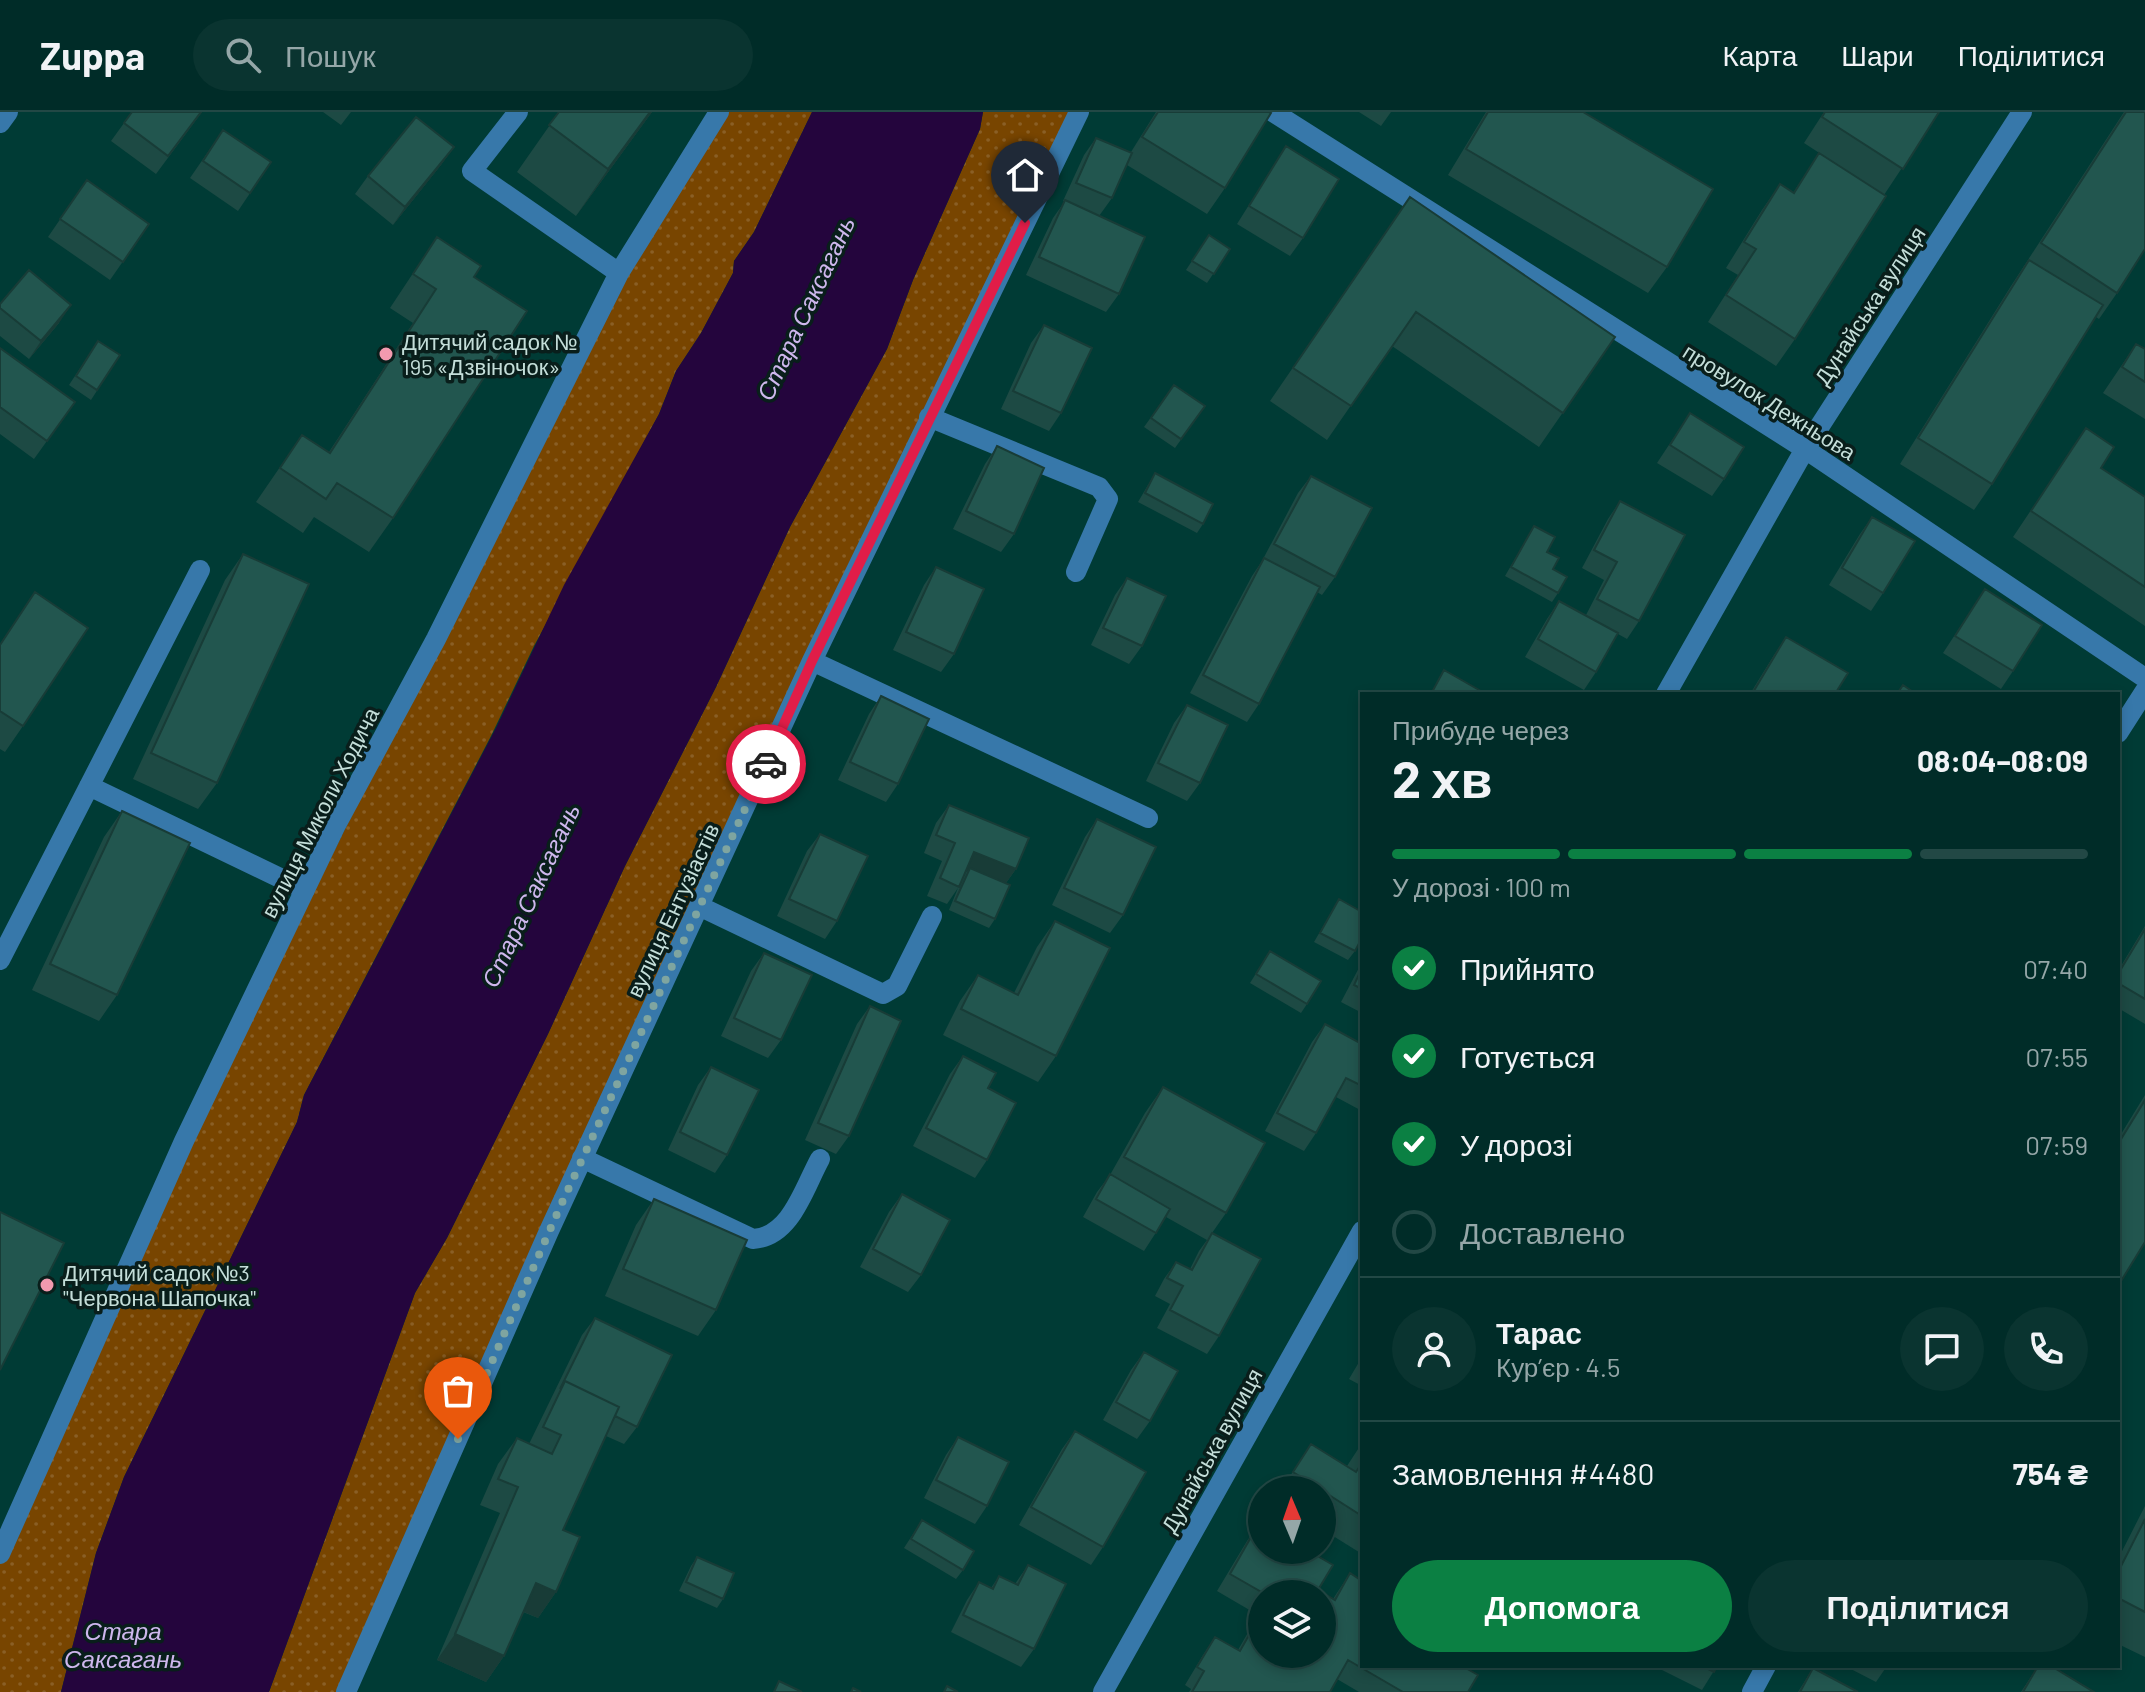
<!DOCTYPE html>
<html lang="uk">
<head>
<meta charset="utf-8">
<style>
  :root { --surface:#002c28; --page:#0a3430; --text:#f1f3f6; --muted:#95a7a8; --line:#224845; --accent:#0b8043 }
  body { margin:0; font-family:Barlow,sans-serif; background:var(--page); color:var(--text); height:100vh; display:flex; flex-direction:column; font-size:30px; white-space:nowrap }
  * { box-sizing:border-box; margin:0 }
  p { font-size:26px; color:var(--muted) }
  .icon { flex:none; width:44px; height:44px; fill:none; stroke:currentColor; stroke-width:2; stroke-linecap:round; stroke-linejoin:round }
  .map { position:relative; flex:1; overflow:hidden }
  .drawer { position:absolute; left:1360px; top:580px; width:760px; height:976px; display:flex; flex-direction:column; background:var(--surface); border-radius:0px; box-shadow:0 4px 12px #0003,0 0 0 2px var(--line) }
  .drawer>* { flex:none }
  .needle { width:52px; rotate:358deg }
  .controls { position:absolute; left:1248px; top:1364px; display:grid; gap:16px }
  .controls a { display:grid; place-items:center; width:88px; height:88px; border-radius:50%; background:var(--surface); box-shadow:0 4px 12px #0003,0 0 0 2px var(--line); font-size:40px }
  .pin { position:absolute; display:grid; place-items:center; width:68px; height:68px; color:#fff; margin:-82px -34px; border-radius:50% 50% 50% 0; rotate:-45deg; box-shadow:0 0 8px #0007 }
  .pin .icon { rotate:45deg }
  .courier { position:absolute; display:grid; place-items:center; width:80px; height:80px; margin:-40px; border:6px solid #e11d48; border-radius:50%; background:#fff; color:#222; box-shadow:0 2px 10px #0007 }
  .head em { font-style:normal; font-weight:700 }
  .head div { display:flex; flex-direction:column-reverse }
  .head { display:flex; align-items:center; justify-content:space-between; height:136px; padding:0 32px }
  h1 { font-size:52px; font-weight:700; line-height:60px }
  .bar { display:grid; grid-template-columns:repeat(4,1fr); gap:12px 8px; align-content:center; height:96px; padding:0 32px }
  .bar i { height:10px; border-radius:6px; background:var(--line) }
  .bar .active { background:var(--accent) }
  .bar p { grid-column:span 4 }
  .line { display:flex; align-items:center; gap:20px; padding:0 32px; border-top:2px solid var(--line) }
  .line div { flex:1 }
  .round { display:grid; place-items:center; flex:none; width:84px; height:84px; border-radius:42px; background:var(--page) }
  ol { padding:0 32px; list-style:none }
  li { display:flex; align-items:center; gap:24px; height:88px }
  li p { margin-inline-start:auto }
  li .icon { padding:8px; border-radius:50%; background:var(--accent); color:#fff; stroke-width:4 }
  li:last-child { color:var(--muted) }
  li i { width:44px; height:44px; border:4px solid var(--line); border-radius:50% }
  .cta { display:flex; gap:16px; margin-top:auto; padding:16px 32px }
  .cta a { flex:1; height:92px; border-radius:48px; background:var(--accent); color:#fff; font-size:32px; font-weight:700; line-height:92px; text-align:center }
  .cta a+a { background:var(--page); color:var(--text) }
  header { display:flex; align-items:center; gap:48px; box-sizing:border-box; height:112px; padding:0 40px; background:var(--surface); border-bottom:2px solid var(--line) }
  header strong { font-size:38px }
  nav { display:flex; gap:44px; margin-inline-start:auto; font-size:28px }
  .search { width:560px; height:72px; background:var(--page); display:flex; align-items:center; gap:20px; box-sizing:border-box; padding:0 28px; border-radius:44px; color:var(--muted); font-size:30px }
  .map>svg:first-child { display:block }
  .green { fill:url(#green-dots) }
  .water { fill:#24053d }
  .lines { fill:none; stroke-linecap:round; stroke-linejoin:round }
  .minor { stroke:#3778aa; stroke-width:20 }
  .wall { fill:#1d4a44; fill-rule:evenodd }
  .shaded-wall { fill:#183c37 }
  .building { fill:#22564f; stroke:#183c37; stroke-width:2 }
  .done { stroke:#7fa5a0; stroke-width:8; stroke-dasharray:0 14.4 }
  .route { stroke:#e11d48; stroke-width:10 }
  .poi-dot { fill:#f29aaf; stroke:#091e1b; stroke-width:3 }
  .labels { text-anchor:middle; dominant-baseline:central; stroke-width:7; stroke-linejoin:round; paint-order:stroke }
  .street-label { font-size:22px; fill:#c4ded9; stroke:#091e1b }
  .poi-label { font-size:22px; fill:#c4ded9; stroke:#091e1b; text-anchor:start }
  .water-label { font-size:24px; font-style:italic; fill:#ceb7ed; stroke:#091e1b }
</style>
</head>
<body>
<header>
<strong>Zuppa</strong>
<div class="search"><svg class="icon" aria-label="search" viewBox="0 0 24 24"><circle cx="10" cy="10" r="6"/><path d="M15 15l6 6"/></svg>Пошук</div>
<nav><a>Карта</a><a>Шари</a><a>Поділитися</a></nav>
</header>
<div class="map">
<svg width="2145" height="1580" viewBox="0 0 2145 1580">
  <defs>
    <pattern id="green-dots" width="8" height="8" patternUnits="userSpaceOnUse" patternTransform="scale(2)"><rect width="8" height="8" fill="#784500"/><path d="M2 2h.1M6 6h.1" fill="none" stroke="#8a5f25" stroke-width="1.8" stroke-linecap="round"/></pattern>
  </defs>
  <rect width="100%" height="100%" fill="#003b35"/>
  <path class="green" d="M717,0H812L754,120L734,149L733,161L701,221L676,259L659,302L534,534L491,624L304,983L297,1010L124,1365L96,1441L61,1580H0V1442L96,1222L619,161Z
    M983,0H1079L912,342L346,1580H269L415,1181L447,1126L548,922L625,754L716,575L790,415L887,237L913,168L980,17Z"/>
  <path class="water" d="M812,0H983L980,17L913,168L887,237L790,415L716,575L625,754L548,922L447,1126L415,1181L269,1580H61L96,1441L124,1365L297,1010L304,983L496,616L564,473L659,302L676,259L701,221L733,161L734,149L754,120Z"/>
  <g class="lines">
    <path class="minor" d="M518,0L472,59L619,161
      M1273,0L1805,337L2145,566
      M0,11L8,0
      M929,305L1099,375L1108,387L1076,460
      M812,549L1148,706
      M1666,582L1805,337L2022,0
      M2118,621L2145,579
      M89,674L305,778
      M701,795L883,882L897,874L932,804
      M0,848L200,458
      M582,1046L753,1127C791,1125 804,1076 820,1047
      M0,1442L184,1029L336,713L436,527L619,161L719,0
      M346,1580L549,1119L812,549L1079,0
      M1103,1580L1362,1119
      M1752,1580L1766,1554"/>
  </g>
  <path class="wall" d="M132,0H202L156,62L111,29Z
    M323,0H351L341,13Z
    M559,0H652L576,104L517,60Z
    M1156,0H1269L1225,76L1207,102L1127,53L1112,86L1099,104L1119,182L1106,200L1026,163L1053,106L1065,89H1063L1084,43L1096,26L1131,40Z
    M1359,0H1391L1381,14Z
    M1486,0H1583L1667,155L1648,181L1448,63Z
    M1824,0H1939L1884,83L1804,31Z
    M2124,0H2145L2117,181L2099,207L2096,205L1992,372L1974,398L1900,352L2011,174Z
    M223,18L271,50L238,99L190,66Z
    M1286,34L1303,126L1290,144L1237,112Z
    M454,35L441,53L393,113L355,82L368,64Z
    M1819,41L1795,227L1776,254L1708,210L1738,163L1726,156L1762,98L1780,72L1793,81Z
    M87,68L149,112L110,168L48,125Z
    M1410,85L1615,225L1539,335L1392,234L1327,328L1270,289Z
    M1209,123L1230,137L1207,171L1186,158Z
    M437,125L474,165L393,406L369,440L314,405L303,421L256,390L302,323L329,340L413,211L390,196Z
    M0,192L59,211L29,247L0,224Z
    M1044,213L1061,301L1049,319L1001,297L1031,231Z
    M98,229L120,243L91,288L69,273Z
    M2136,232L2145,237V307L2103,281Z
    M0,236L75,290L34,347L0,322Z
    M1174,273L1205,294L1175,336L1144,315Z
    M1690,301L1724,367L1712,384L1657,351Z
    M2086,316L2101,356L2145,385V514L2013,425Z
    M997,334L1014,422L1001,440L953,417L985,352Z
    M1155,361L1203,412L1197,421L1138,390Z
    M1311,364L1335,465L1322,483L1317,480L1259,592L1247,610L1190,581L1252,464L1262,449L1298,381Z
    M1620,389L1639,509L1627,527L1618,522L1596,560L1584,578L1525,545L1547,507L1559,489L1586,503L1604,468L1582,456L1608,407Z
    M1872,405L1883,481L1871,499L1829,473L1860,422Z
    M1534,414L1553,457L1558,481L1552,490L1505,464Z
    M243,442L217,671L198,697L133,667L225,468Z
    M936,455L954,542L941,560L893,538L924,473Z
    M1127,466L1142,534L1129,552L1091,533L1115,483Z
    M1985,477L2013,559L2001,577L1943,541Z
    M35,480L23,614L5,640L0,637V532Z
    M1786,525L1835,582H1750L1774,543Z
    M881,584L898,672L886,690L838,668L869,602Z
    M1187,593L1200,671L1187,689L1146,669L1174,611Z
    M949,693L1016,757L1006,771L995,807L989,816L949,798L958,776L947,792L927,784L942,749L924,741L936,711Z
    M122,699L117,883L99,909L32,878L104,725Z
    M1097,707L1123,803L1110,821L1052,793L1085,725Z
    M820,722L837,809L825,827L777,804L807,739Z
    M1339,787L1355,839L1348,848L1314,830Z
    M1055,809L1056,944L1038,970L943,923L960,889L978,863L1014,881L1037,835Z
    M2145,814V912L2118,896V859Z
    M1270,839L1307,892L1301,901L1250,871Z
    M764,841L781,928L768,946L721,924L751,859Z
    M1362,850V901L1341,890Z
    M870,894L849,1024L836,1042L805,1028L857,912Z
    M1325,912L1362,932V999L1336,985L1316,1021L1304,1039L1265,1019L1312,930Z
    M963,944L988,976L987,1048L975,1066L913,1034L950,962Z
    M711,955L727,1043L715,1061L668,1038L698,973Z
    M1163,975L1226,1101L1212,1121L1219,1224L1207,1242L1157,1216L1170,1192L1155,1184L1164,1167L1176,1150L1190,1157L1199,1139L1207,1128L1166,1105L1144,1139L1083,1105L1097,1080L1110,1063L1145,1001Z
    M2145,983V1130L2118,1174V1027Z
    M902,1082L921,1163L908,1180L860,1155L889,1100Z
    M654,1087L716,1198L698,1224L605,1184L636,1113Z
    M595,1206L637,1315L624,1332L606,1324L563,1418L556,1480L538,1506L523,1500L504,1544L486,1570L437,1548L500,1401L480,1393L498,1352L517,1326L529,1332L582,1223Z
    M1144,1240L1150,1309L1137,1327L1103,1308L1131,1258Z
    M1362,1245V1274L1349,1267Z
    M1075,1319L1103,1435L1091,1453L1019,1413L1062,1337Z
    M958,1325L987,1394L975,1412L924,1386L946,1343Z
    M1362,1331V1442L1322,1417V1378H1281L1311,1332L1347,1354Z
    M2145,1394V1545L2118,1532V1447Z
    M922,1408L963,1458L956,1467L904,1436Z
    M1259,1411L1318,1478L1333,1487L1350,1461L1468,1580H1359L1337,1567L1330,1580H1189L1191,1577L1185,1573L1203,1543L1215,1525L1238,1538L1258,1503L1217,1479L1247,1429ZM1262,1482H1322L1262,1542Z
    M697,1445L723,1487L717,1496L679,1479L691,1454Z
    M1028,1453L1034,1537L1021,1555L951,1520L967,1488L979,1470L991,1476L999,1464L1015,1472Z
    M1654,1554H1717L1702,1578Z
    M1845,1554H1887L1876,1570Z
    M2038,1554L2094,1580H2021Z
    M1813,1556L1858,1580H1798Z"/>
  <path class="shaded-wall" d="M650,0H652L576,104L608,57Z
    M454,35L441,53L393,113L405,95Z
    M71,193L59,211L29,247L41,229Z
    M974,740L1016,757L1003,775L970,756L967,760L962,758Z
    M536,1471L556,1480L538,1506L517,1497Z
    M455,1522L504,1544L486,1570L437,1548Z"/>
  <path class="building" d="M132,0H201L168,44L124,11Z
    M559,0H650L608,57L549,13Z
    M1158,0H1269L1271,1L1225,76L1142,25Z
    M1488,0H1583L1713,77L1667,155L1466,37Z
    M1825,0H1939L1903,57L1822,5Z
    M2126,0H2145V137L2117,181L2041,131Z
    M416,5L454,35L405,95L368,64Z
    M223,18L271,50L250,81L203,49Z
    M1096,26L1132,41L1112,86L1076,71Z
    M1286,34L1339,67L1303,126L1249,94Z
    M1819,41L1886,84L1795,227L1726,183L1756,137L1744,130L1780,72L1794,81Z
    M87,68L149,112L123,150L60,107Z
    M1410,85L1615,225L1563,301L1416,200L1351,294L1293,256Z
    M1065,88L1145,125L1119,182L1039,145Z
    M1209,123L1230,137L1214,162L1192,149Z
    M437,125L481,154L474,165L527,199L393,406L337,371L326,387L280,356L302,323L330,341L436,177L413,162Z
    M2029,148L2103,193L1992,372L1918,326Z
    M29,158L71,193L41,229L0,196V192Z
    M1044,213L1092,236L1061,301L1013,279Z
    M98,229L120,243L97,278L76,264Z
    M2136,232L2145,237V270L2122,255Z
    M0,236L75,290L47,329L0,295Z
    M1174,273L1205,294L1181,327L1151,306Z
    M1690,301L1744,335L1724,367L1670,333Z
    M2086,316L2114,335L2101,356L2145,385V475L2031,399Z
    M997,334L1044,356L1014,422L966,399Z
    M1155,361L1213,392L1203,412L1145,381Z
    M1311,364L1372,396L1335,465L1274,432Z
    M1620,389L1685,423L1639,509L1597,487L1617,450L1594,438Z
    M1872,405L1915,429L1883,481L1842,456Z
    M1534,414L1555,425L1547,440L1559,446L1553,457L1567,465L1558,481L1511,455Z
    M243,442L309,472L217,671L151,641Z
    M1264,446L1320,475L1259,592L1203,563Z
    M936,455L984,477L954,542L906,520Z
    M1127,466L1166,484L1142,534L1103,516Z
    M1985,477L2042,513L2013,559L1955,524Z
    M35,480L88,516L23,614L0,599V533Z
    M1559,489L1618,521L1596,560L1538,527Z
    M1786,525L1848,561L1835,582H1752Z
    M1444,558L1486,582H1431Z
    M1903,573L1916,582H1897Z
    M881,584L929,607L898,672L850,650Z
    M1187,593L1228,613L1200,671L1158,651Z
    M949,693L1029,726L1016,757L974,740L959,775L940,766L955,731L936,723Z
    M122,699L190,731L117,883L50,852Z
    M1097,707L1156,735L1123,803L1064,776Z
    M820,722L868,744L837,809L789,787Z
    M970,756L1010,773L995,807L955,789Z
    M1339,787L1362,800V826L1355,839L1320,821Z
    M1055,809L1110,836L1056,944L961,897L978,863L1018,883Z
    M2145,817V887L2118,871V862Z
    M1270,839L1321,869L1307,892L1256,862Z
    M764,841L812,863L781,928L734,906Z
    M1362,856V877L1354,873Z
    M870,894L901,909L849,1024L818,1011Z
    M1325,912L1362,932V974L1346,966L1316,1021L1277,1001Z
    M963,944L996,961L988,976L1016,991L987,1048L926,1016Z
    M711,955L759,978L727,1043L680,1020Z
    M1163,975L1265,1031L1226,1101L1124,1045Z
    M2145,988V1130L2118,1174V1032Z
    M1110,1062L1170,1097L1156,1121L1096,1087Z
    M902,1082L950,1108L921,1163L873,1137Z
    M654,1087L747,1128L716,1198L623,1157Z
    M0,1100L64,1131L0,1258Z
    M1212,1121L1261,1147L1219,1224L1170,1198L1183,1174L1167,1166L1176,1150L1192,1158Z
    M595,1206L672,1243L637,1315L615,1304L619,1295L565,1269L560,1277Z
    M1144,1240L1178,1259L1150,1309L1116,1290Z
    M565,1269L619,1295L563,1418L580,1425L556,1480L536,1471L504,1544L455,1522L518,1375L498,1367L517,1326L552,1342L561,1323L543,1315Z
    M1075,1319L1146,1360L1103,1435L1031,1395Z
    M958,1325L1009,1350L987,1394L936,1368Z
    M1311,1332L1356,1360L1362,1351V1404L1293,1360Z
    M2145,1407V1500L2118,1486V1460Z
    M922,1408L974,1439L963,1458L911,1427Z
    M1259,1411L1262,1412V1438H1307L1333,1453L1318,1478L1335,1488L1350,1461L1362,1469V1554H1462L1478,1563L1468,1580H1403L1348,1548L1330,1580H1192L1204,1559L1197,1555L1215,1525L1240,1539L1262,1500V1542H1322V1482H1265L1230,1462Z
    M697,1445L734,1461L723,1487L686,1470Z
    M1028,1453L1066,1472L1034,1537L963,1503L979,1470L993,1477L999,1464L1018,1473Z
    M1702,1554H1717L1714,1560Z
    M2038,1554H2051L2094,1580H2023Z
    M1813,1556L1858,1580H1800Z
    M779,1569L802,1580H774Z
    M947,1574L958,1580H944Z
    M853,1576L861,1580H851Z"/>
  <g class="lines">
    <path class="done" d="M458,1327L560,1095L766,652"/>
    <path class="route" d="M766,652L812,549L1025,111"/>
  </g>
  <g class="poi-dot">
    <circle cx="386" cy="242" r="8"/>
    <circle cx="47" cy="1173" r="8"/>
  </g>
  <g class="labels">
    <g class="street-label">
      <text transform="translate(1869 193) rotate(-57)">Дунайська вулиця</text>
      <text transform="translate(1770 289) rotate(32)">провулок Дежньова</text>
      <text transform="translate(319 700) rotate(-63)">вулиця Миколи Ходича</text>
      <text transform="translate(672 798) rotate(-65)">вулиця Ентузіастів</text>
      <text transform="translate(1211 1338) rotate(-61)">Дунайська вулиця</text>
    </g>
    <g class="poi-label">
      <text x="402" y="229">Дитячий садок №<tspan x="402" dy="25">195 «Дзвіночок»</tspan></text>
      <text x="63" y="1160">Дитячий садок №3<tspan x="63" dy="25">"Червона Шапочка"</tspan></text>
    </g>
    <g class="water-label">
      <text transform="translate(805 196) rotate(-65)">Стара Саксагань</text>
      <text transform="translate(530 783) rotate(-65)">Стара Саксагань</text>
      <text x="123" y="1518">Стара<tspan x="123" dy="28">Саксагань</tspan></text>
    </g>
  </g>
</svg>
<div class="controls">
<a><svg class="needle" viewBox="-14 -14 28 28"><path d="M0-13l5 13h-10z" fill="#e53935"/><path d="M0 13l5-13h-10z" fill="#95a7a8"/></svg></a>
<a><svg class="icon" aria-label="layers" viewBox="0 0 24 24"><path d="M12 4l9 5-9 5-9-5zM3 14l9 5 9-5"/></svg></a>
</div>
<div class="pin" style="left:458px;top:1327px;background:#ea580c"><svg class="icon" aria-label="bag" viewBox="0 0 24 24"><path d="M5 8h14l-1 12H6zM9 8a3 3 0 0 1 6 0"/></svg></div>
<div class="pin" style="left:1025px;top:111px;background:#1f2937"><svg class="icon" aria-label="home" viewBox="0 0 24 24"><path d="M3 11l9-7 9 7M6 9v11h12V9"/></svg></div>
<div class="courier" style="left:766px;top:652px"><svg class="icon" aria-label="car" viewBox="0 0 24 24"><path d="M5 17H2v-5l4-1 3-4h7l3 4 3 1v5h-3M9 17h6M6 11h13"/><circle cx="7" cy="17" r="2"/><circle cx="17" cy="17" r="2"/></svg></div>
<section class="drawer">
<div class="head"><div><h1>2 хв</h1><p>Прибуде через</p></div><em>08:04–08:09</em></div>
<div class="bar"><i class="active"></i><i class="active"></i><i class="active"></i><i></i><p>У дорозі · 100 m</p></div>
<ol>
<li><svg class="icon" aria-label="check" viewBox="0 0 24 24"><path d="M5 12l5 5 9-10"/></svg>Прийнято<p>07:40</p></li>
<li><svg class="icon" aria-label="check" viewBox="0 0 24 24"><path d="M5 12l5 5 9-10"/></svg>Готується<p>07:55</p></li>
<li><svg class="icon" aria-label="check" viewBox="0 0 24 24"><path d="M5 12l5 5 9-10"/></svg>У дорозі<p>07:59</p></li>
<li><i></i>Доставлено</li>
</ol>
<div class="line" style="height:144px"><a class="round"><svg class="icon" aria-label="person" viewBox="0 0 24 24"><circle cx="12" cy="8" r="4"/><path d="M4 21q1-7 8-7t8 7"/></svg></a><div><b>Тарас</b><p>Кур’єр · 4.5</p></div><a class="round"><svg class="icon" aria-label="chat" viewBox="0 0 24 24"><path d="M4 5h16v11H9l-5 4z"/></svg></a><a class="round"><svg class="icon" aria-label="phone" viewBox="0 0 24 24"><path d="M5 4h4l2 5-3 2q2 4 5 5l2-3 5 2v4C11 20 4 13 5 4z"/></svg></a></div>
<div class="line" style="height:104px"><div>Замовлення #4480</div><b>754 ₴</b></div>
<div class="cta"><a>Допомога</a><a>Поділитися</a></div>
</section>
</div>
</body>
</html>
